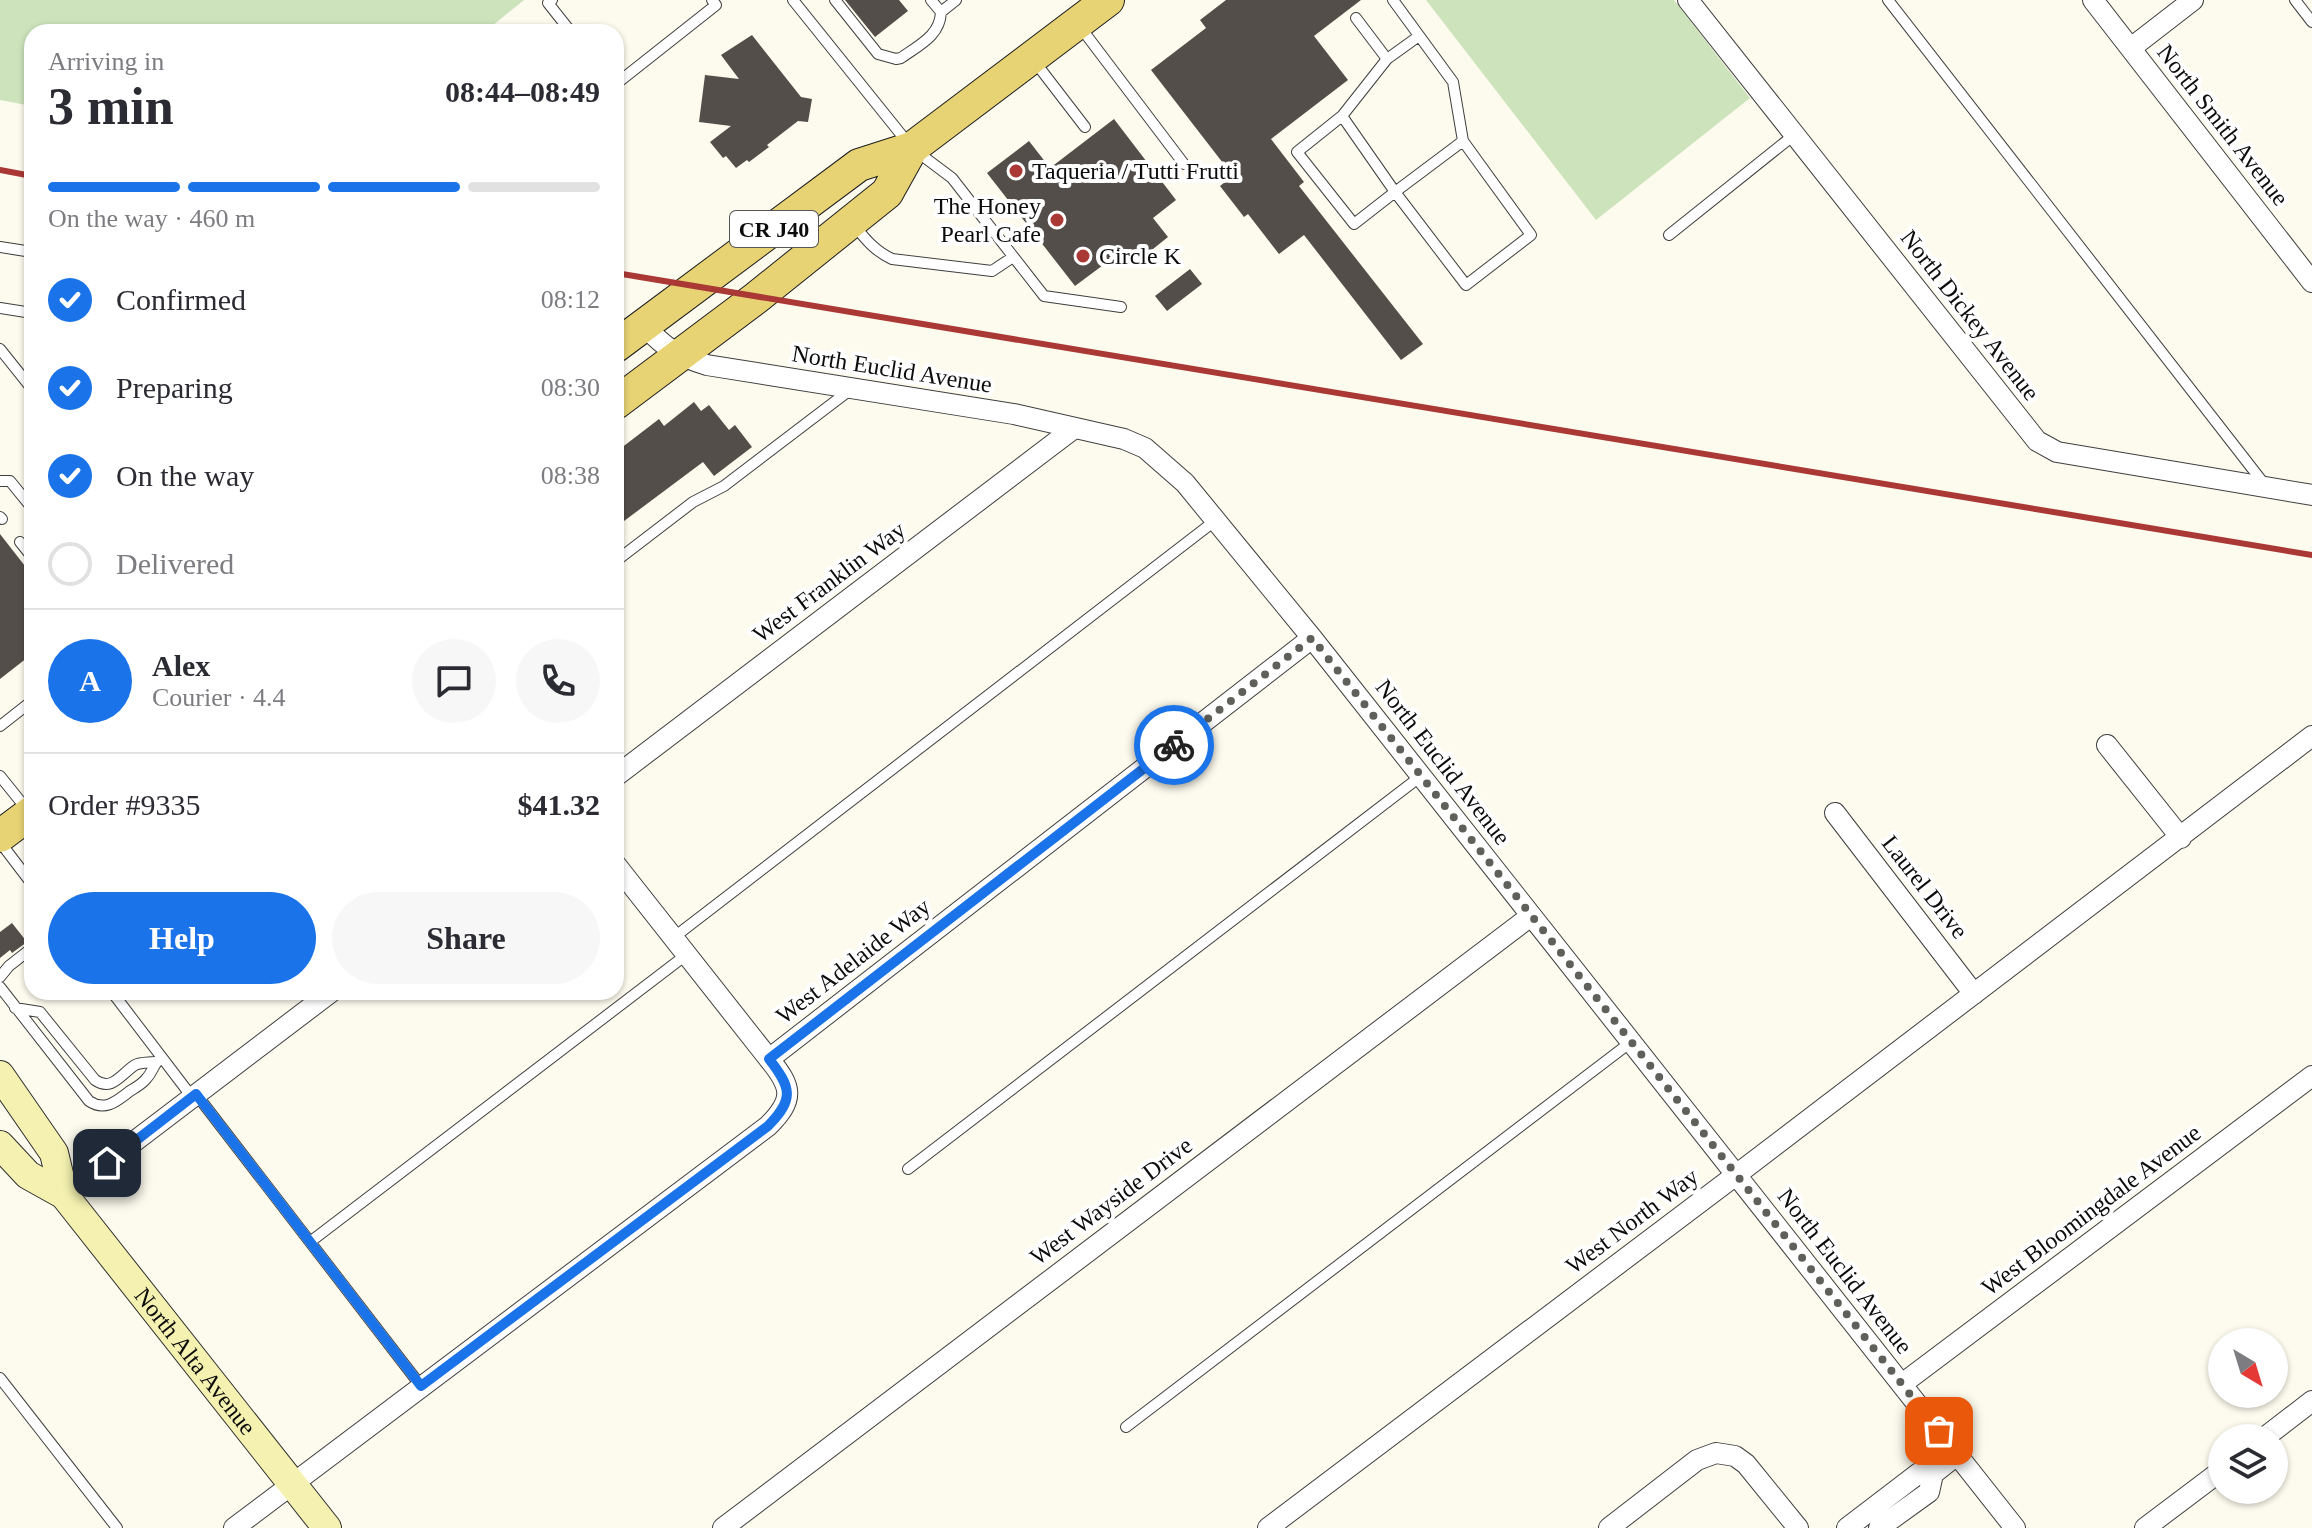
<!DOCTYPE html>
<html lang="en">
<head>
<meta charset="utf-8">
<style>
  :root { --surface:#fff; --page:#f7f7f7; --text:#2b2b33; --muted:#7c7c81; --line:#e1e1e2; --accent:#1a73e8 }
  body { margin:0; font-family:"Times New Roman",serif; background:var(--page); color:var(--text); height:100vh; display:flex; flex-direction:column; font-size:30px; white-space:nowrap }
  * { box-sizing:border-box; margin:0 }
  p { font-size:26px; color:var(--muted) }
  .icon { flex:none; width:44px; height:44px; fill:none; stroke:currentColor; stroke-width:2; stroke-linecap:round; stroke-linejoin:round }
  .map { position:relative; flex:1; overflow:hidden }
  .drawer { position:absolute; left:24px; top:24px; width:600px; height:976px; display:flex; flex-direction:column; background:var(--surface); border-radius:24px; box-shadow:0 2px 6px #0004 }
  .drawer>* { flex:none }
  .needle { width:52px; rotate:142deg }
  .fabs { position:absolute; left:2208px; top:1328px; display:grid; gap:16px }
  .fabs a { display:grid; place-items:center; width:80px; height:80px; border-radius:50%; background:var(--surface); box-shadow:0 2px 6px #0004; font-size:40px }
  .pin { position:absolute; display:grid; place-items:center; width:68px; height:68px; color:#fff; margin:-34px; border-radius:16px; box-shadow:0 4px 12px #0006 }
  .courier { position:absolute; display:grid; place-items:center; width:80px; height:80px; margin:-40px; border:6px solid #1a73e8; border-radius:50%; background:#fff; color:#222; box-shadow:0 2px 10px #0007 }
  .head em { font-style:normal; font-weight:800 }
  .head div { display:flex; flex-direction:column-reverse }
  .head { display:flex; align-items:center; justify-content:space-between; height:136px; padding:0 24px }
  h1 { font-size:52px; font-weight:800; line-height:60px }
  .bar { display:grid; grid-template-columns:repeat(4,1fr); gap:12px 8px; align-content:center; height:96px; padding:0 24px }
  .bar i { height:10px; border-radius:6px; background:var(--line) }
  .bar .on { background:var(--accent) }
  .bar p { grid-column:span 4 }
  .line { display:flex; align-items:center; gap:20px; padding:0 24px; border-top:2px solid var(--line) }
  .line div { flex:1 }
  .round { display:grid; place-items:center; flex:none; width:84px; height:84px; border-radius:42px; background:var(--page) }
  ol { padding:0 24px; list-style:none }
  li { display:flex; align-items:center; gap:24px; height:88px }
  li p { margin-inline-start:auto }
  li .icon { padding:8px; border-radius:50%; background:var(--accent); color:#fff; stroke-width:4 }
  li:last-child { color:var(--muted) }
  li i { width:44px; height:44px; border:4px solid var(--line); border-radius:50% }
  .button { display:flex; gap:16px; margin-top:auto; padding:16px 24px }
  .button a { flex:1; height:92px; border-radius:48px; background:var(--accent); color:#fff; font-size:32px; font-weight:800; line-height:92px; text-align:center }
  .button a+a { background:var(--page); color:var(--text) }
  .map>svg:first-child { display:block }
  .green { fill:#cde3bc }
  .building { fill:#544e4a }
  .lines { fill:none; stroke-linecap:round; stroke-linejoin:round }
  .service-casing { stroke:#3f3f3f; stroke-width:12 }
  .minor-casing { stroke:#3f3f3f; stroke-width:22 }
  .secondary-casing { stroke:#2e2e2e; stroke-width:30 }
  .primary-casing { stroke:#1d1d1d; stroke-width:34 }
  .service { stroke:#fff; stroke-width:10 }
  .minor { stroke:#fff; stroke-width:20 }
  .secondary { stroke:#f5f2b1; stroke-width:28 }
  .primary { stroke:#e7d374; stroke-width:32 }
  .rail { stroke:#aa3936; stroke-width:6 }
  .done { stroke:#60605b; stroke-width:8; stroke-dasharray:0 14.4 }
  .route { stroke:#1a73e8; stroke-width:10 }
  .poi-dot { fill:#aa3936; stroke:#fff; stroke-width:3 }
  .labels { text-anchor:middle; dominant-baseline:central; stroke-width:8; stroke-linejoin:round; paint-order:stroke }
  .shield { fill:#fff; stroke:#555; stroke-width:2 }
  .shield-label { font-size:22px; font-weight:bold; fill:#0c0c0c }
  .street-label { font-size:24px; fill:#0c0c0c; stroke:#fff }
  .poi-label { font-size:24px; fill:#0c0c0c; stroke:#fff; text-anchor:start }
</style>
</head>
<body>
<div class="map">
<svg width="2312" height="1528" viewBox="0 0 2312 1528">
  <rect width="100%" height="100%" fill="#fdfbee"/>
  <path class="green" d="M0,0H524L487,30V32H32V106L0,100Z
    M1426,0H1674L1750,98L1596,220Z"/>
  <path class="building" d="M845,0H899L908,11L875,37Z
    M1226,0H1361L1314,36L1348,80L1271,139L1304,182L1299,186L1423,344L1401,360L1304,235L1279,254L1248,214L1244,217L1220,186L1233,176L1151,70L1206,28L1200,20Z
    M752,35L801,97L812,99L808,122L798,121L767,145L769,147L749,162L747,160L736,168L726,156L723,158L710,142L731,126L699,122L705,75L739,79L721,55Z
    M1114,119L1176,200L1153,218L1168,237L1133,265L1122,251L1075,286L987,173L1029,141L1050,168Z
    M1190,269L1202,284L1167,311L1155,296Z
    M694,402L701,411L709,405L729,430L735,425L752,447L714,476L703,462L616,527V452L659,419L664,426Z
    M0,534L32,575V654L0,679Z
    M12,923L27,942L12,953L10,950L0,958V932Z"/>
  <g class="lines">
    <defs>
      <path id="service" d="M552,0L548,3L571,32
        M793,0L912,148L952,178L1044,296L1121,307
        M835,0L878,54L896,59L901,58C919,45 940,36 941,12
        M931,0L941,12L956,0
        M1393,0L1453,82L1463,141L1531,235L1466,285L1395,192L1463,141
        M1888,0L2265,485
        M2295,0L2312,22
        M1356,18L1387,59L1419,36
        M1081,28L1184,164
        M1035,62L1085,127
        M616,84L716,5L712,0
        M1342,116L1297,152L1354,224L1395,192L1342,116L1387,59
        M854,225C866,240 875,251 892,259L992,271L1013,257
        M1669,235L1794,135
        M0,247L32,252
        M0,308L32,313
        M0,349L32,389
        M0,481H10L32,508
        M0,517L2,519
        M20,542L32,557
        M616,561L693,502L724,486L850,390
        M0,726L32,701
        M0,776L29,812
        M0,842L32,884
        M673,938L1216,520
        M0,977L9,966L32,948
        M0,987L89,1101C105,1112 117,1101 130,1091C135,1088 142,1084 146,1079C153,1072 153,1064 161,1058
        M112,992L192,1097
        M15,1008L40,1012L95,1080C112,1092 121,1074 135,1065C141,1062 148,1063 155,1062
        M196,1094L421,1386
        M908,1169L1421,776
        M310,1242L686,955
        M0,1378L117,1528
        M1126,1427L1631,1042"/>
      <path id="minor" d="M1688,0L2037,441L2057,452L2312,495
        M2093,0L2312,282
        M2131,48L2193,0
        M644,326C667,349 675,355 707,365L1014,414L1124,439L1145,448L1185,483L1312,638L2015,1528
        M2107,745L2181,838
        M616,776L1073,429
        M1835,813L1974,994
        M616,865L769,1059
        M64,1195L331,992
        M1902,1384L2312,1076
        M2264,1438L2312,1401
        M234,1528L768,1126C795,1099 792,1087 769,1059L1312,638
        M723,1528L1531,916
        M1268,1528L1736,1175L2312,736
        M1609,1528L1697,1460L1716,1453L1735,1456L1746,1464L1798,1528
        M1847,1528L1919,1473L1933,1474
        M1879,1528L1929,1492L1933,1474L1957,1455
        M2145,1528L2222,1470"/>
      <g id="secondary">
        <path d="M0,1075L54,1153L64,1195"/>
        <path id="s1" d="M0,1145L28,1175L64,1195L327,1528"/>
      </g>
      <path id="primary" d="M616,346L859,165L912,148L1108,0
        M616,403L756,298L887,193L912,148
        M0,836L32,812"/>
    </defs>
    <use href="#service" class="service-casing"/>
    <use href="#minor" class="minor-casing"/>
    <use href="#secondary" class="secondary-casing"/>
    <use href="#primary" class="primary-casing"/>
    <use href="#service" class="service"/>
    <use href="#minor" class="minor"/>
    <use href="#secondary" class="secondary"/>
    <use href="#primary" class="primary"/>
    <path class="rail" d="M0,170L32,176
      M616,273L2312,555"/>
  </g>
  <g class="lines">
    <path class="done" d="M1174,745L1312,638L1939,1431"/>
    <path class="route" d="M107,1163L196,1094L421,1386L768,1126C795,1099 791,1087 769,1059L1174,745"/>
  </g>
  <g class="poi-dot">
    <circle cx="1016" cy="171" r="8"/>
    <circle cx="1057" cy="220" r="8"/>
    <circle cx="1083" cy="256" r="8"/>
  </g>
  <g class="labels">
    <rect class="shield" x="730" y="211" width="88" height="36" rx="6"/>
    <g class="shield-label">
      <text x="774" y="229">CR J40</text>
    </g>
    <g class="street-label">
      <text transform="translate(2223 125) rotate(52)">North Smith Avenue</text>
      <text transform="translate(1970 315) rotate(52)">North Dickey Avenue</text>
      <text transform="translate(892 369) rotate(9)">North Euclid Avenue</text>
      <text transform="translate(829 582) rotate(-37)">West Franklin Way</text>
      <text transform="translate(1443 762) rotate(52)">North Euclid Avenue</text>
      <text transform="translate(1925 887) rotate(52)">Laurel Drive</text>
      <text transform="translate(853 961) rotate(-38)">West Adelaide Way</text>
      <text transform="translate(1111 1201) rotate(-37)">West Wayside Drive</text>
      <text transform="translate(2091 1210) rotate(-37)">West Bloomingdale Avenue</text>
      <text transform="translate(1632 1221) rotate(-37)">West North Way</text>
      <text transform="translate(1845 1271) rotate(52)">North Euclid Avenue</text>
      <text stroke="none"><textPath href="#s1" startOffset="294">North Alta Avenue</textPath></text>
    </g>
    <g class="poi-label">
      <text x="1032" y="171">Taqueria / Tutti Frutti</text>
      <text x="1041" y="206" text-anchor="end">The Honey<tspan x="1041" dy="28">Pearl Cafe</tspan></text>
      <text x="1099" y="256">Circle K</text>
    </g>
  </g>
</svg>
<div class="fabs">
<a><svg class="needle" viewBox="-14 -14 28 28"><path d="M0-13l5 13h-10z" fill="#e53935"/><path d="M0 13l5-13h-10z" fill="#7c7c81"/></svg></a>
<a><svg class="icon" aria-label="layers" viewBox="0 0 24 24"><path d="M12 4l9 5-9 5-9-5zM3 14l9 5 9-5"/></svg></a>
</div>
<div class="pin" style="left:1939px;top:1431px;background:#ea580c"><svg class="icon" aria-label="bag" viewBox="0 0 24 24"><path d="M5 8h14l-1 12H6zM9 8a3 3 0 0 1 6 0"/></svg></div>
<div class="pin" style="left:107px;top:1163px;background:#1f2937"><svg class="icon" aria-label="home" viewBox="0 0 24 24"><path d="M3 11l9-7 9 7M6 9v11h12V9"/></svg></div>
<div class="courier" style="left:1174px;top:745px"><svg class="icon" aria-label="bike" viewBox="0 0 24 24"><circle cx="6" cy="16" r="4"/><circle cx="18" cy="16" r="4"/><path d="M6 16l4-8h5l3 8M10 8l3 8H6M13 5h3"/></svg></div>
<section class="drawer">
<div class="head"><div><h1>3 min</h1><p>Arriving in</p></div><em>08:44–08:49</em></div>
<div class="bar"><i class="on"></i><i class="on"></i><i class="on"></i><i></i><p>On the way · 460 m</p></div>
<ol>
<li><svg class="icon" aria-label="check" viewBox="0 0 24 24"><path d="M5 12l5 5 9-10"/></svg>Confirmed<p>08:12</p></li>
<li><svg class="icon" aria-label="check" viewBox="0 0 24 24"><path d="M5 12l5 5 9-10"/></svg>Preparing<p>08:30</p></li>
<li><svg class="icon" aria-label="check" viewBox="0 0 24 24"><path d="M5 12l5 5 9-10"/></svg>On the way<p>08:38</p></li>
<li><i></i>Delivered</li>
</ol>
<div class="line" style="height:144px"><b class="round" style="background:var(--accent);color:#fff">A</b><div><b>Alex</b><p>Courier · 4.4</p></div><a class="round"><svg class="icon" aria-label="chat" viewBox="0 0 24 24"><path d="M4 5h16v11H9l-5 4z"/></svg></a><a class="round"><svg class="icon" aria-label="phone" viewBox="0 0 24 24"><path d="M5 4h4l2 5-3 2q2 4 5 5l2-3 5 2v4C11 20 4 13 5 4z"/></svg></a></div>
<div class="line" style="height:104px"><div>Order #9335</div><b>$41.32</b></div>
<div class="button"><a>Help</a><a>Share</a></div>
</section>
</div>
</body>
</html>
